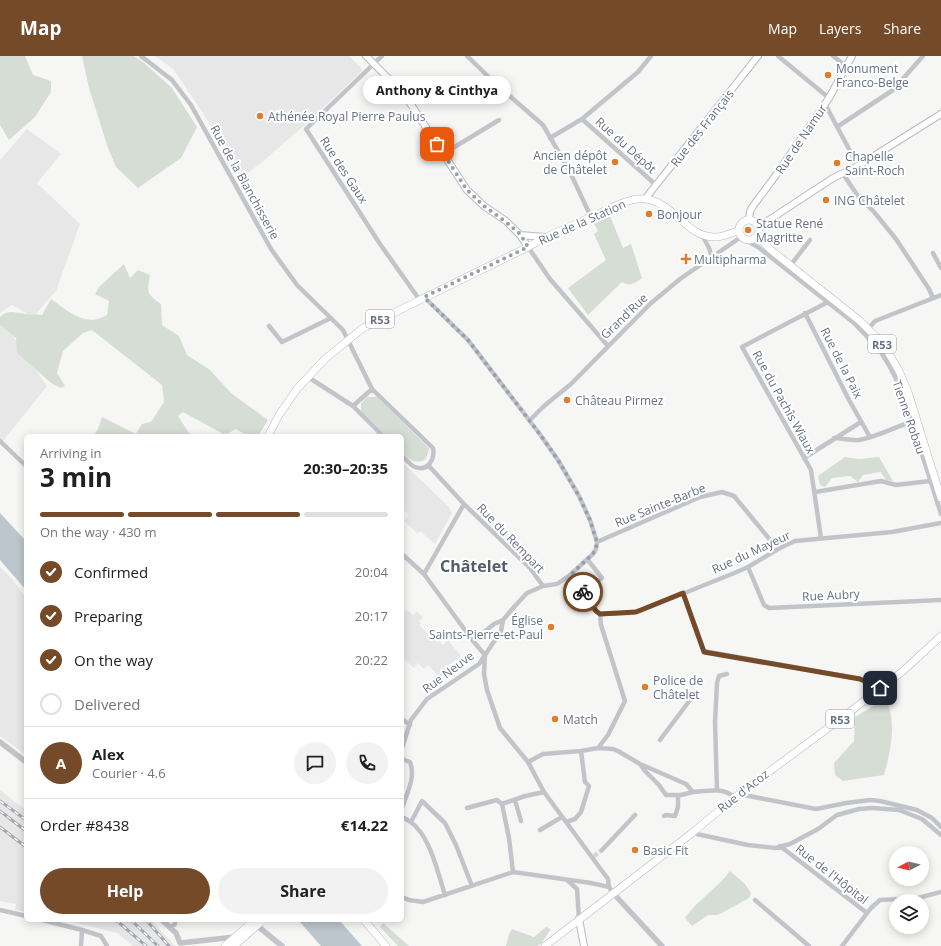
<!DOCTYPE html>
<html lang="en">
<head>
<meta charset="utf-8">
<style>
  :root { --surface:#fff; --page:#f2f2f2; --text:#202124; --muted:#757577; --line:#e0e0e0; --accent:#754a28 }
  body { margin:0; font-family:"Open Sans",sans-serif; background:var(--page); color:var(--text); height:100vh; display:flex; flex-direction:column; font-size:15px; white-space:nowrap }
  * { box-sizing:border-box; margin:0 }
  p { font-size:13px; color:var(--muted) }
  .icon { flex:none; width:22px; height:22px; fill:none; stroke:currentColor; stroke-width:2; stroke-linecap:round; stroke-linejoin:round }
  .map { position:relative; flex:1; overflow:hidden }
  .side { position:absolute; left:24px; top:378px; width:380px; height:488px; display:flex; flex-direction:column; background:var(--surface); border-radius:6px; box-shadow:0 2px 10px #0003 }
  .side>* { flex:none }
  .needle { width:26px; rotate:263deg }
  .tools { position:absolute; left:889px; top:790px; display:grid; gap:8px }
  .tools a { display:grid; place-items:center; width:40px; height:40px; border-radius:50%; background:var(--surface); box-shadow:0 2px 10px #0003; font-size:20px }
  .pin { position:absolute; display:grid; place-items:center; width:34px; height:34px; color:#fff; margin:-17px; border-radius:8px; box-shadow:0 2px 6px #0006 }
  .courier { position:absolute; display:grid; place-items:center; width:40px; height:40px; margin:-20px; border:3px solid #754a28; border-radius:50%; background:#fff; color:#222; box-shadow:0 1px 5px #0007 }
  .bubble { position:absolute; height:28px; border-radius:14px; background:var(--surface); box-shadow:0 2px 10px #0003; font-size:13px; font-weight:700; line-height:28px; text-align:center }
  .headline em { font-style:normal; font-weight:700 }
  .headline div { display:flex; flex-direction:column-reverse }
  .headline { display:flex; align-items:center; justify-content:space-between; height:68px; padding:0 16px }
  h1 { font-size:26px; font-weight:700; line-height:30px }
  .bar { display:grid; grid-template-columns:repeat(4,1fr); gap:6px 4px; align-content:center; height:48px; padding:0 16px }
  .bar i { height:5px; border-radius:3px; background:var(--line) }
  .bar .current { background:var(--accent) }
  .bar p { grid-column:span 4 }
  .line { display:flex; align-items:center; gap:10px; padding:0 16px; border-top:1px solid var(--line) }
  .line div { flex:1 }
  .round { display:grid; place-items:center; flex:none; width:42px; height:42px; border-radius:21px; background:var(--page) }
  ol { padding:0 16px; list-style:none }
  li { display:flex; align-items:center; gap:12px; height:44px }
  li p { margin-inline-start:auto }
  li .icon { padding:4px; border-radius:50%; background:var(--accent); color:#fff; stroke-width:4 }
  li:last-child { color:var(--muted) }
  li i { width:22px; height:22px; border:2px solid var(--line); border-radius:50% }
  .button { display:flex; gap:8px; margin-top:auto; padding:8px 16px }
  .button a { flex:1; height:46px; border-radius:24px; background:var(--accent); color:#fff; font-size:16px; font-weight:700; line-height:46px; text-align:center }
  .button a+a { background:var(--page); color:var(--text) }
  header { display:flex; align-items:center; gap:24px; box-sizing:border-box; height:56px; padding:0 20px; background:var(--accent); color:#fff }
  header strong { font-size:19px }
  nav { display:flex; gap:22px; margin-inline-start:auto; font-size:14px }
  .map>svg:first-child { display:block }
  .built { fill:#e7e7e7 }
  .green { fill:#d6ddd5 }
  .water { fill:#bec6cd }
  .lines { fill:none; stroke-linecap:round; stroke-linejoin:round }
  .minor-tunnel { stroke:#d2d5d8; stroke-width:4.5; stroke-dasharray:4.5 2; stroke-linecap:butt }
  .secondary-casing { stroke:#b7bac0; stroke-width:8 }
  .primary-casing { stroke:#b5b8bd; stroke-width:8 }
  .minor { stroke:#c2c4c9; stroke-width:4.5 }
  .tertiary { stroke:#c2c4c9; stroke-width:5.5 }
  .secondary { stroke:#fff; stroke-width:6 }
  .primary { stroke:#fff; stroke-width:7 }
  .rail-casing { stroke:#a5a8b0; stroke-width:3 }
  .rail { stroke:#fff; stroke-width:1.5; stroke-dasharray:4.5; stroke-linecap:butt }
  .primary-bridge-casing { stroke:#b5b8bd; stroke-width:8; stroke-linecap:butt }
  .primary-bridge { stroke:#fff; stroke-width:7 }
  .done { stroke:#999fab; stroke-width:4; stroke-dasharray:0 7.2 }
  .route { stroke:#754a28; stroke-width:5 }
  .poi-dot { fill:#dd7d2d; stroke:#fff; stroke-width:1.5 }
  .labels { text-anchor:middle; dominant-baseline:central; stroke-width:4; stroke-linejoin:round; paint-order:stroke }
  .shield { fill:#fff; stroke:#959ba9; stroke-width:1 }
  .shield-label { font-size:11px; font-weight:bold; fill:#677084 }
  .poi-label { font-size:12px; fill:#677084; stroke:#fff; text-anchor:start }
  .street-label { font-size:12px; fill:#677084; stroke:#fff }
  .district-label { font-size:16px; font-weight:bold; fill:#545b69; stroke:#fff }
</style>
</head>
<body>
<header>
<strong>Map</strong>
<nav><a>Map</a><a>Layers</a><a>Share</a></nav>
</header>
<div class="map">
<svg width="941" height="890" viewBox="0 0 941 890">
  <rect width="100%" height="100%" fill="#f6f7f4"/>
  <path class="built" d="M155,0H349L363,14L307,67L261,107L241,122L201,54L174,14Z
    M27,73L61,98L37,127L80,168L56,235L33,261L12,249L0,257V104Z
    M0,269L13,280L47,330L3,385L0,382Z
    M402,406L449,451L452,457L435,488L420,475L418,478L404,465L409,459L402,453Z
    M0,511L13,524L26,542V699L0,680Z
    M407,554L413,559L417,555L423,562L419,565L421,567L419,569L437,586L439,585L434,581L438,578L443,583L440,586L443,589L448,584L461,600L455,604V606L453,605L444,614V617L440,621L428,609L424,613L418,607L414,612L402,601V559Z
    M0,734L23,752H26V856L15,854L16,848L0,845Z
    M70,864H151L175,890H133L117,877L70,865Z"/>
  <path class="green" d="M0,0H25L33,19L51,25V36L35,61L9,84L0,69Z
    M82,0H134L143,6L172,32L197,71L181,102L138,132L116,111L108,92L89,32Z
    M610,160L623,192L631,188L642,222C635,227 630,231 622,226L588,259L568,232L606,204L594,178L598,175L594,168Z
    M124,208L130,222L138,214L150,219C147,236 146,238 161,248L162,269L179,280L187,299L210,314L231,337L268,364L258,380H247L236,373L225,379L183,356L178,360L191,380H93L98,373L102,361L136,378L142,368L151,366L164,346L162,329L92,274L83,277L63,295L57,317L65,330L60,332L51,327L17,297L16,282L0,269V261C8,253 15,257 25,258C31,259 36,258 42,259L51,243C68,255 85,272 107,259L109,245L95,238L99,231Z
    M367,341H377L429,392L428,398L425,404C413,408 410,404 402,396V380H386L361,355V348Z
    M845,401L859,403L879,401L893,425L886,424L881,416L863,419L858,426L850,420L832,422L825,431L820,429L818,420Z
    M885,643C898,663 890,698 884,719L843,725L835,719L834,707L854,685L855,661Z
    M730,815L745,828L751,837L749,842L718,859H708L692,870L685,862C697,844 717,833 730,815Z
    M383,867L409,890H398L380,871Z
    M546,871L551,873L541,888L537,890H506L509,878L512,873L534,881Z"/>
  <path class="water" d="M0,457L26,485V534L0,504Z
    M298,864H339L362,890H321Z"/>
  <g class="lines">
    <path class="minor-tunnel" d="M594,800L602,794"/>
    <defs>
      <path id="secondary" d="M366,0L390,24L410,47L467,134L484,150L506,165L520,179L528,191
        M645,143L758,0
        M749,164L750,155L753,150L776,119L829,42L852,0
        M758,170L769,164L833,122L858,110L941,58
        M520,179L545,181
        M579,863L584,890"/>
      <path id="primary" d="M739 174a10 10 0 1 1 20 0a10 10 0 1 1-20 0Z
        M758,179L760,183L771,194L860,265L877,282L888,296L899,315L908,336L941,442
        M268,380L279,359L297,333L325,303L363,272L528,191C548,179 570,171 591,161C608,154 628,141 646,143C675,147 687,183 717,181C725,180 731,177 738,175
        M364,864L386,890
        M225,890L249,869
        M234,890L253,873
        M545,890L692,777L739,738L847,658L903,615L941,580"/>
    </defs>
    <use href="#secondary" class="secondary-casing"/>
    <use href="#primary" class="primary-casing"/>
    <path class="minor" d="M141,0L172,24L191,49L271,193L297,229L343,274L372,333
      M382,0L306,73L380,188L419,243
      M467,0L496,28L543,69L569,114L591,161
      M778,0L829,42
      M833,0L847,11
      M825,48L858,110
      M582,63L656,129
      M837,71L893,34L923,0
      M550,82L582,63L638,16L651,0
      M443,98L499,64
      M843,118L858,140L874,156L896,183L929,233L933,242
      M702,179L709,192L712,201
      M747,185L758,191L854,267L879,293L890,311L902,335L941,458
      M528,191L550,223L608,290
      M933,197L941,212
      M790,210L810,184
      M805,257L849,344L870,381
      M269,270L282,286L331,262
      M868,273L875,265L941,239
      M308,321L353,350L383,380
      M353,350L372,333L433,392C435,403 428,416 415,411C410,409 406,403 402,400
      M530,364L544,350L571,328L650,248L680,223L741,181
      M834,382C842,382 851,385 859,384C877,381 894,371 912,366
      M0,385L26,410
      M804,402L861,366
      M428,409L464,448L530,512L543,530
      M815,436L881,425L896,429L930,425
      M821,482L811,414L742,291L828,246
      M597,486L700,441L722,436L734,440L771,485L780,492
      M402,498L424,518L473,585L485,599
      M587,503L602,522L595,527
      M748,511L764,549L769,552L941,544
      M424,518L464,448
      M570,519L596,555L600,558L629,557L642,554L732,518L748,511L780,492L795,485L892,476L941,467
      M683,537L704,595L860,623L880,632
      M473,585L494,568L503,564
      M485,599L484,618L487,634L500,672L528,706L544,736L608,823L609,831
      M402,663L410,669
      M660,684L690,644L689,640
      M402,692L411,664L427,643L479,608L501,575L503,564L514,551L527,537L543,530L557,528L570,519L593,498L596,493L597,486L590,464L579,440L558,404L539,377L468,284L424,241
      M598,692L608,679L625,645L601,569L600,558
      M402,703L410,706C416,721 407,737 402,752
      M528,706L543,698L581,695L598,692L613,693L618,695L640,708L645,715L659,729L666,739H681L693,736
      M640,708L686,728L693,736C707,735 723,731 734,741
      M717,734L715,666L717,627L719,620L727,618
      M739,738L816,753L846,747L870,744L880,745L917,754L932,762L941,771
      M515,744L521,765
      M502,748L509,782L513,816
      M502,748L525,740L544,736
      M467,752L497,744L502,748
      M664,760L666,759L675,760L678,751V739
      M402,761C408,764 413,767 417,772C431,786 439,820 445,839
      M411,766L422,745L445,767L456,789L472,830
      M566,766L575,763L581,756L589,730L585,726L581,695
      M540,774L562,761
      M692,777L748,789L775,792L790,788L818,773L837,759L859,753L872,752L899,754L922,763L941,779
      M780,790L867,857
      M602,794L635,759
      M567,824L577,833L579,863
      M402,841L409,844L423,846L513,816L591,827L609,831L613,837
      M755,844L809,890
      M0,854L26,860
      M42,864L82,874L101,880L107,890
      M170,872L175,868V864
      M81,890L82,874
      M842,890L871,852L880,844L918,842L941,836"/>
    <path class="tertiary" d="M0,686L26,706
      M613,837L662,890
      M162,864L176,877L180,887
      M255,868L282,890
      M180,887L235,881"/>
    <use href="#secondary" class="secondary"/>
    <use href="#primary" class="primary"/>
    <defs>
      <path id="rail" d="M0,745L26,764
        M0,755L26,775
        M0,771L26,791
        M116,864L146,890
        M131,864L158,890
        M146,864L169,890"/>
    </defs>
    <use href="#rail" class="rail-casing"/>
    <use href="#rail" class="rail"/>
    <defs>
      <path id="primary-bridge" d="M249,869L254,864
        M253,873L261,866"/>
    </defs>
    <use href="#primary-bridge" class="primary-bridge-casing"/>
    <use href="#primary-bridge" class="primary-bridge"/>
  </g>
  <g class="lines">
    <path class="done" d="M437,88L467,134L484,150L506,166L520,178L528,191L424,241L468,284L539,377L558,404L579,440L590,464L597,486L596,492L593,498L570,519L583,536"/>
    <path class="route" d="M583,536L596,555L600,558L636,556L683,537L704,596L860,623L880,632"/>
  </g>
  <g class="poi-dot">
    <circle cx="828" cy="19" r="4"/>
    <circle cx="260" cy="60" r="4"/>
    <circle cx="615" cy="106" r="4"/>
    <circle cx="837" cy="107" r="4"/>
    <circle cx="826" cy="144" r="4"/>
    <circle cx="649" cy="158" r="4"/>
    <circle cx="748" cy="174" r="4"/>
    <path d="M684 197h4v4h4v4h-4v4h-4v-4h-4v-4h4z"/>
    <circle cx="567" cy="344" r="4"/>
    <circle cx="551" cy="571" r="4"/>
    <circle cx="645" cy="631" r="4"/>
    <circle cx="555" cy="663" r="4"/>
    <circle cx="635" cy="794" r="4"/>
  </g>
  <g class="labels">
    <g class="shield">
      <rect x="366" y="254" width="28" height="18" rx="3"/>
      <rect x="868" y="279" width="28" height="18" rx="3"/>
      <rect x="826" y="654" width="28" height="18" rx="3"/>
    </g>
    <g class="shield-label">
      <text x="380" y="263">R53</text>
      <text x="882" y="288">R53</text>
      <text x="840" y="663">R53</text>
    </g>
    <g class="poi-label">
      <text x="836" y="12">Monument<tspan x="836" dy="14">Franco-Belge</tspan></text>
      <text x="268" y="60">Athénée Royal Pierre Paulus</text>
      <text x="607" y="99" text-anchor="end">Ancien dépôt<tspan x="607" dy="14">de Châtelet</tspan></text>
      <text x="845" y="100">Chapelle<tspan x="845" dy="14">Saint-Roch</tspan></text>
      <text x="834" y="144">ING Châtelet</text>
      <text x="657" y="158">Bonjour</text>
      <text x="756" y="167">Statue René<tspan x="756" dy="14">Magritte</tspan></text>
      <text x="694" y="203">Multipharma</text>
      <text x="575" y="344">Château Pirmez</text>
      <text x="543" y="564" text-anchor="end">Église<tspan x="543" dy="14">Saints-Pierre-et-Paul</tspan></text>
      <text x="653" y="624">Police de<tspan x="653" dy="14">Châtelet</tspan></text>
      <text x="563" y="663">Match</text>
      <text x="643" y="794">Basic Fit</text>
    </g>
    <g class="street-label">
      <text transform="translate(702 72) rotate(-52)">Rue des Français</text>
      <text transform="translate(801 83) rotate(-56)">Rue de Namur</text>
      <text transform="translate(626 89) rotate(42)">Rue du Dépôt</text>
      <text transform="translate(344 114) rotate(57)">Rue des Gaux</text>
      <text transform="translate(245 126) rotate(61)">Rue de la Blanchisserie</text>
      <text transform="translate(582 166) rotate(-24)">Rue de la Station</text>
      <text transform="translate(624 260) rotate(-44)">Grand'Rue</text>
      <text transform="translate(842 307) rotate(63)">Rue de la Paix</text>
      <text transform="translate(784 346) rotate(61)">Rue du Pachîs Wiaux</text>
      <text transform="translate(909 361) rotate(71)">Tienne Robau</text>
      <text transform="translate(660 449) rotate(-22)">Rue Sainte-Barbe</text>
      <text transform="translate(511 482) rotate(46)">Rue du Rempart</text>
      <text transform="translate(751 496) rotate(-25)">Rue du Mayeur</text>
      <text transform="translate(831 539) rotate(-3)">Rue Aubry</text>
      <text transform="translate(448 616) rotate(-37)">Rue Neuve</text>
      <text transform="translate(743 735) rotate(-38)">Rue d'Acoz</text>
      <text transform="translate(832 818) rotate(38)">Rue de l'Hôpital</text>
    </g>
    <g class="district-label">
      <text x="474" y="510">Châtelet</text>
    </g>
  </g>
</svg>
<div class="tools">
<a><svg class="needle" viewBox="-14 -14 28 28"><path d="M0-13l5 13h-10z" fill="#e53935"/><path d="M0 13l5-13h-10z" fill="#757577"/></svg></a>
<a><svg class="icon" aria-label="layers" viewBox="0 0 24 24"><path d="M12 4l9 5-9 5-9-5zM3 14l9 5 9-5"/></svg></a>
</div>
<div class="pin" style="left:437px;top:88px;background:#ea580c"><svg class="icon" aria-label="bag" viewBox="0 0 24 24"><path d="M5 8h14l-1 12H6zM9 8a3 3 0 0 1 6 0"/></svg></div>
<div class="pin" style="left:880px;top:632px;background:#1f2937"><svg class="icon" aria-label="home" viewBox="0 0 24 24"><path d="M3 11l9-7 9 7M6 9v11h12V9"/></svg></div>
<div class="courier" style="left:583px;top:536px"><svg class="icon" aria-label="bike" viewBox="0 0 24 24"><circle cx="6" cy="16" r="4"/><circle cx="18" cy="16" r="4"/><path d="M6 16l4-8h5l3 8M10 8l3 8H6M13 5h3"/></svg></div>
<div class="bubble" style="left:363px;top:20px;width:148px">Anthony &amp; Cinthya</div>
<section class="side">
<div class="headline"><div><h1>3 min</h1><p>Arriving in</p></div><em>20:30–20:35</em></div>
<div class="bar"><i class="current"></i><i class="current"></i><i class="current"></i><i></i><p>On the way · 430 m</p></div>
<ol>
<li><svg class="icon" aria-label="check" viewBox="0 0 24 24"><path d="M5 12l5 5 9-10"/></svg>Confirmed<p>20:04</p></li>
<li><svg class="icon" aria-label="check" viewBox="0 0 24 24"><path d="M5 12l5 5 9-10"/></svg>Preparing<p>20:17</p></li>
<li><svg class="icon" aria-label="check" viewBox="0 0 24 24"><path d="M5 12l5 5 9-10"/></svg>On the way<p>20:22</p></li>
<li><i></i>Delivered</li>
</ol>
<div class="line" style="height:72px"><b class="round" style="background:var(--accent);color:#fff">A</b><div><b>Alex</b><p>Courier · 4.6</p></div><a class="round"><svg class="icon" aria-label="chat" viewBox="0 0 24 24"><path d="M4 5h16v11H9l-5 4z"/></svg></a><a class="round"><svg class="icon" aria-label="phone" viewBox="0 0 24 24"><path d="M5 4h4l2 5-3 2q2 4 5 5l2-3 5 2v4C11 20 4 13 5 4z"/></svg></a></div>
<div class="line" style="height:52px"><div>Order #8438</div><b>€14.22</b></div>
<div class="button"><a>Help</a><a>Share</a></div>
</section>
</div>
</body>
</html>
